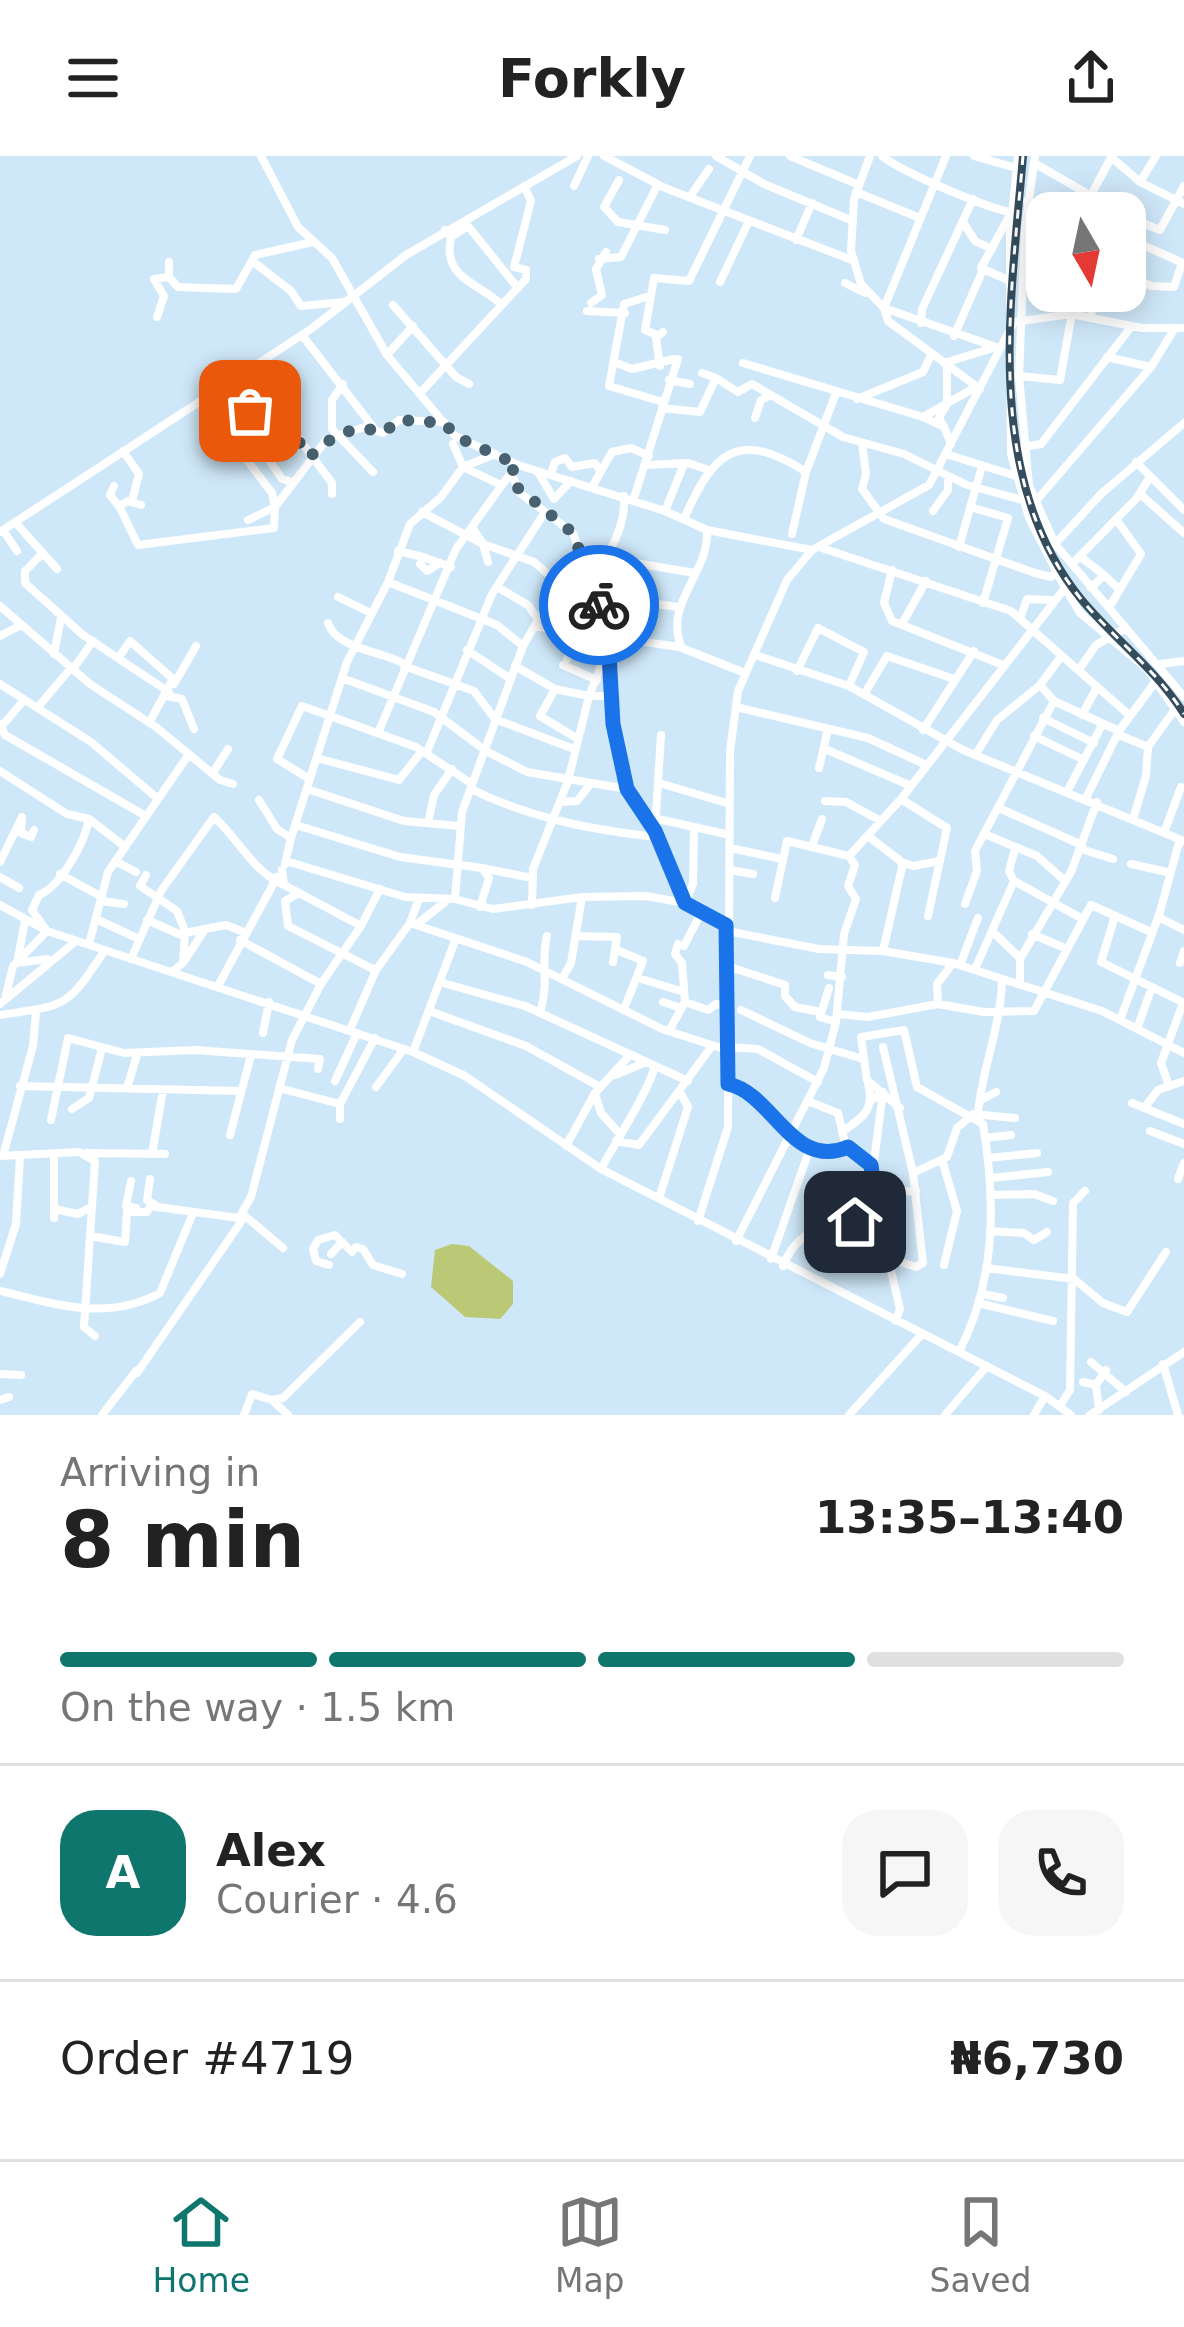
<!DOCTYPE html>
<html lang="en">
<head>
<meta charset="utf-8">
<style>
  :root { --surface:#fff; --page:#f6f6f6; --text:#222; --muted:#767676; --line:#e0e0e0; --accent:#0f766e }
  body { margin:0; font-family:"DejaVu Sans",sans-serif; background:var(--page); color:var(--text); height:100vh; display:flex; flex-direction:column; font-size:45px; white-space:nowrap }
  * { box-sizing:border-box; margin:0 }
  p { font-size:39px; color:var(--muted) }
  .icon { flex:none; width:66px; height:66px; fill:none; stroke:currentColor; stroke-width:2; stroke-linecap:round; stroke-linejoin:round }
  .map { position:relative; height:1259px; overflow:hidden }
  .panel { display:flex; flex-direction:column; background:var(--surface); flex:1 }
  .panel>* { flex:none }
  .needle { width:78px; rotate:171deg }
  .tools { position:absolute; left:1026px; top:36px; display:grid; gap:24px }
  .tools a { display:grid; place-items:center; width:120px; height:120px; border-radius:24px; background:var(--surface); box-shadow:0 6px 30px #0003; font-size:60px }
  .pin { position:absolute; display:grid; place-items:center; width:102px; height:102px; color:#fff; margin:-51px; border-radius:24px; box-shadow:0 6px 18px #0006 }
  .courier { position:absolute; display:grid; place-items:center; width:120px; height:120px; margin:-60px; border:9px solid #1a73e8; border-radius:50%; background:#fff; color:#222; box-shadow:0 3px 15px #0007 }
  .summary em { font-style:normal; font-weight:700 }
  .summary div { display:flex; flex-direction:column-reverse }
  .summary { display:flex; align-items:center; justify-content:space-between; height:204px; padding:0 60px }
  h1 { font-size:78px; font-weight:700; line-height:90px }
  .bar { display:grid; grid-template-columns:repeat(4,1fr); gap:18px 12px; align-content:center; height:144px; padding:0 60px }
  .bar i { height:15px; border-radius:9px; background:var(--line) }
  .bar .selected { background:var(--accent) }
  .bar p { grid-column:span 4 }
  .line { display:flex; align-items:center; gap:30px; padding:0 60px; border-top:3px solid var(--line) }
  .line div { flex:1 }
  .round { display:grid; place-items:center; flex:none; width:126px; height:126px; border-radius:36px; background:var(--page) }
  header { display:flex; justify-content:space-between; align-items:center; height:156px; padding:0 60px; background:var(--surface); font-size:54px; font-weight:700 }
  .dock { display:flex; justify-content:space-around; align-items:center; height:168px; border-top:3px solid var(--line); background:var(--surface); font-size:33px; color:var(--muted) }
  .dock a { display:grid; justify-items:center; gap:6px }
  .dock .selected { color:var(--accent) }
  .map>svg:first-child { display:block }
  .green { fill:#bbc977 }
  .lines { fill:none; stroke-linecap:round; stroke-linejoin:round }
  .minor { stroke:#fff; stroke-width:8 }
  .rail-casing { stroke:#344c5c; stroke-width:8 }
  .rail { stroke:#fff; stroke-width:3; stroke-dasharray:9; stroke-linecap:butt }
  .done { stroke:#486170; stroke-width:12; stroke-dasharray:0 21.6 }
  .route { stroke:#1a73e8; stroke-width:15 }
</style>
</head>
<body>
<header><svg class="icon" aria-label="menu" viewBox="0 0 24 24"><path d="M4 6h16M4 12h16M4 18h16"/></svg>Forkly<svg class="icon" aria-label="share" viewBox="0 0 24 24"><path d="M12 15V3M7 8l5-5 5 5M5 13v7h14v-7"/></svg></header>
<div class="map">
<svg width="1184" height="1259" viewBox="0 0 1184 1259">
  <rect width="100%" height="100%" fill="#cfe8f9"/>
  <path class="green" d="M452,1088L469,1090L513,1125V1148L500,1163L465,1161L431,1131L435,1094Z"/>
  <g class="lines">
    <path class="minor" d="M261,0L298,71L332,102L387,199L455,280L518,309L665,355L707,374L812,394
      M604,0L665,32L852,104
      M716,0L764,28L853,65
      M790,0L859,29
      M870,0L854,43L851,95L861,128L884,152L999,192
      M882,0C904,17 986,52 1014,57
      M946,0L884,152L888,165L980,233
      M974,0L1019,13
      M1035,0L1025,72L1019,220L1029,330L1055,388L1184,541
      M1156,0L1140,26L1184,48
      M1111,1L1140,26
      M1034,7L1121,57
      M619,24L604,51L618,66L665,74
      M574,30L588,0
      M856,36L920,62
      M691,39L709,13
      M1091,39L1111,2
      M1027,45L1047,57
      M1125,60L1160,74L1184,30
      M963,66L975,85L992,93
      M445,74L451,81C442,123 478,126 502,149
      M451,81L468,70L517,131
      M1125,81L1183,107
      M796,84L812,47
      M1024,93L1047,99
      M599,103L621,101L658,28
      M252,105L291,135L301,150L344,146
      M169,106V121
      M1125,118L1151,130L1174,131L1182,107
      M1008,124L981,112L1011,57
      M720,126L749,65
      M845,127L865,137
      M646,141L624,148L609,230L663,246
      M591,147L602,139L596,113L606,96
      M393,149L456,221L469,228
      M587,155L625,157
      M1091,160L1096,135
      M157,161L164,140L154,123L169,121L178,131L236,133L255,99L313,86
      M921,167L922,153L973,43
      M1010,169V79L1018,0
      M302,179L373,271
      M657,179L645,174L654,122L689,125L750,0
      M954,180L982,116
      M387,199L413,170
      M1107,201L1151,211
      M614,206L632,213L674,203
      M743,207L923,261L944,271L951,288
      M944,207L990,193
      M660,210L656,182L663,176
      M702,217L716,222
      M1019,220L1060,224L1076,135
      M669,224L690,228
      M343,228L332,244V273L373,316
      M219,235L245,254L273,248L332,327V338
      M422,235L526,123V114L514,111L531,45L524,30
      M857,243L923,216L931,199
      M203,246L272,337L275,351L248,364
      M662,252L700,256L716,222L738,236L752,228L843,281L904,298L967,329L1022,344
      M923,261L976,231
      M755,262L761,244L767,241
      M944,271L939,262L947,248V212
      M257,286L282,323L293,326
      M862,287L866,318L862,333L884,363L1035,417L1051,421L1057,416
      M453,288L463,311L499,328
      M1023,291L1041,288L1131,171
      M123,295L139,318L132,345
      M949,299L1016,320
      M1136,306L1184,354
      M646,309L688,307L706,313
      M538,316L554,343L571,325
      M511,317L520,337L573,377L609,481L613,568L627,633L655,675L685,747L726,769
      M551,318L555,306L565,302L572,311L595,307L599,313
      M114,330L110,339L118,349
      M592,331L612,296L631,292L649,300
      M1140,338L1184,377
      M633,345L678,203
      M1036,345L1151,211L1175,172
      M141,349L128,345L119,350L138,389L274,372L275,351L327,283L365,271L383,277L399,264L444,266
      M970,351L1008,362L983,447
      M665,355L684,308
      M933,355L948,334V320
      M422,356L483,388L488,406
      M684,363C712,299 736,271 806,316
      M15,366L57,413
      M472,371L483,388L534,406L559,428
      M3,374L17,395
      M707,374C710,417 662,448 682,492L745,517
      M0,376L311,173L406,99L577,0
      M792,378L806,316L836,237
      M1055,388L1101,338L1184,267
      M959,391L982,310
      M822,392L1011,455L1128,558
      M398,395L423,401
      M42,398L25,415V427L83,479L169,536
      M1082,402L1104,419
      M440,407L427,415L420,408L423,401L451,411
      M635,407L695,417
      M1072,408L1136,343L1150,321
      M892,414L884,447L892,465L1003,509
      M588,423C609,402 626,370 624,340
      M388,426L497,469L523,490L577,397
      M499,432L528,449L537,462
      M1065,432L1080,457L1147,513L1184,566
      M1091,432L1104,419L1119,433
      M595,439L678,451
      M338,441L371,457
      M0,450L90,528L156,571L220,624L233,628
      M1110,450L1141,398L1116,363
      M1021,460L1027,443L1054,444
      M328,467C337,494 384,495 404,508
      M902,468L926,425
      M536,470L605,488
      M0,480L21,469
      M609,481L680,491
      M467,494L509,522
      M54,498L61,462
      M755,499L849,530L963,594L1184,685
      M119,501L130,485L173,523L149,567
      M567,503L574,482
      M1160,508L1184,505
      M563,509L597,524
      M404,510L474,535L495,563L574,593
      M515,510L555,533L589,540L605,500
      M1080,512L1096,489L1124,473
      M73,513L93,485
      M797,515L818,472L864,496L849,530
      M342,522L434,556L486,595L527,616L627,633
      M0,528L91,586L157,642
      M174,528L196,490
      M1040,529L1054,545L1119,575L1156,525
      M555,533L540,560L578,583
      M865,537L887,500L954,523
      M167,540L182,543L194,573
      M38,551L71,512
      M736,551L868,582L924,608
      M1082,559L1096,533
      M1043,562L1094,587
      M0,568L5,579L144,659
      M2,570L24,544
      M923,574L974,495
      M378,577L456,393L512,315
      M1119,579L1148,591
      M1034,580L1084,604
      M825,593L909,629
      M427,596L492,438L545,356
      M976,598L997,564L1040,529L1060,502
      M317,602L399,624L422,595
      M819,612L828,573
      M0,615L67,658L89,663L124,690
      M214,615L228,593
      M308,622L277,603L302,550L416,591L472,628
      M659,627L730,648
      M307,633L404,665L460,670
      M471,633C529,662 592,674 657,681
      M1067,636L1102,569
      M1086,642L1119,575
      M901,643L947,672L928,760
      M259,644L277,673L291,682L285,708
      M825,645L846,646L881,665
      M560,646L577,645L589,630
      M1001,653L1082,689
      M1134,660L1146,620L1148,591L1175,553
      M658,663L730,679
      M428,667L434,639L452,613
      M296,669L400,701L482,712L489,722L480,751
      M1165,674L1181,631
      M655,675L661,579
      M987,679L1037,700L1064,724
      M868,680L903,707L883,795
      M291,682L347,506L388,426L410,368L441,341L463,311L495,298
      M812,690L822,663
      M730,692L782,703
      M1081,693L1113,703
      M115,705L136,716
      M286,705L405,741L455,743L493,753L582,741L646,740L685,747L693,728L694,673
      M0,706L22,661L21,677L31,681L34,674
      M901,706L913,710L940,705
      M1131,708L1167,716
      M482,712L532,722
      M730,714L753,718
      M60,718L102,741
      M146,719L140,730L177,755L185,775L183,807L173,815
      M0,721L19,732
      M1014,725L1081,762
      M299,737L285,745L288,770L375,814
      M775,742L787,685L849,700L901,643L1065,432L1029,362L1011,298L1010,175
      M455,743L462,656L523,490
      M101,745L124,748
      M965,748L977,715L975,695L1054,545
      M0,749L47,775L413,896L465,920L601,1013L1045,1240L1071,1259
      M532,749L533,713L568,625L589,540H612
      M1115,760L1101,806L1184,847
      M1158,761L1184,774
      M96,763L139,783
      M147,764L179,778L226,769L244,776
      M25,765L17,807L47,803
      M410,767L419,743
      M416,769L445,746
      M361,770L380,733
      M727,775L819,793L883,795L953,807L1102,855L1184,897
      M992,775L1019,801
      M1032,778L1067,793
      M576,780L617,781L613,806
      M240,784L321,828
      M89,788L108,716L189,598
      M678,788L675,798L682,807L685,846
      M684,790L701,757
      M617,794L643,805L624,853
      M131,803L161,735L214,661C238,682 252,715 284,729
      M183,807L205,773
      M1180,807L1184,795
      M960,809L978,762
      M727,810L785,829V840L795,851L821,856
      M975,813L1014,725L1009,715L1015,693
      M828,819L842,821
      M638,822L681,835
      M562,823L571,807L582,741
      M443,827L525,850L688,925
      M1020,828V803L1071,716L1097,646
      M218,830L277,721
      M829,832L820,861L836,866
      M6,839L13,810L47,775L32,754L39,739C61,730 85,686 89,663
      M663,846L678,851
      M685,846L708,854L716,848L726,850
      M0,848L76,785
      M938,848L937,828L953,807
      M741,854L810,887L860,902
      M432,856L526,890L600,931
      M540,857C550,823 540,809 547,780
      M837,858L868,861L938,848L984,856L1034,855L1091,749L1151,776
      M0,859C67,849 66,853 105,794
      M1120,864L1159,759L1180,683
      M1137,873L1152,831
      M350,874L376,814L410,767L527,806L662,873L727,894
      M669,875L685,846
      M263,877L269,846
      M727,891L758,893L818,926
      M883,891L913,1017
      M413,896L455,785
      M615,919L644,907
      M335,925L357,877
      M728,928L752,936L775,967L810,992L771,1103
      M20,930L240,935
      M1169,930L1161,907L1183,847
      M376,931L404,893
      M127,932L137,899
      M279,932L340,948
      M595,938L601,957L618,976
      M872,944L883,936L873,1013
      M981,944L996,936
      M810,946L838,957L845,987L873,1013V1038L900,1153L896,1165
      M1132,947L1184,968
      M900,952L867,924L861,881L904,874L917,931L983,968C996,1046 996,1124 959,1196
      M1144,952L1158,934L1184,925
      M72,953L89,942L102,892
      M978,956C983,910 1001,869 1002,824
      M340,963V948L375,882
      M51,964L68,882L124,897L195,894L320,903L318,913
      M1150,975L1184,988
      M842,976C863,961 875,955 868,927
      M230,979L251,899
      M985,982L1011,979
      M616,985L639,989L712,890
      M566,990L595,937L629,900
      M810,992L836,996L848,991
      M87,997L165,998
      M54,998V1062
      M152,998L163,934
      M0,1000L79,996L95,1005L84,1171L95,1180
      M3,1000L33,890L36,856
      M988,1002L1037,997
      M942,1004L957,1055L944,1109
      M601,1013C612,992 653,928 654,911
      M991,1022L1048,1016
      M150,1023L147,1044L155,1049
      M1178,1023L1184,1007
      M131,1025L126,1050L136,1052
      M874,1037L916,1035
      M991,1039L1034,1038L1053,1045
      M659,1042L688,951L681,938
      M54,1053L78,1058L91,1051
      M850,1063L877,1056
      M698,1065L728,971L730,595L738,535L787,424L812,394L929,329L1014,166L1071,158L1142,172H1184
      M990,1075L1024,1077L1034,1084L1047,1076
      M90,1080L125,1086L127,1056H147L150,1050L239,1062L251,1041L292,884L321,828L361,770L284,729L282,714
      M736,1085L824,912L836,866L844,778L856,743L848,730L855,709L849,700
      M331,1098L342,1086
      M891,1103L916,1111L923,1107L913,1017L947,1001L957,972L973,958L1015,962
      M329,1109L316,1105L313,1093L318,1084L335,1079L352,1096L356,1091L363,1093L373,1109L402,1118
      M783,1110C801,1064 843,1065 883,1073
      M986,1112L1074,1123L1103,1147L1127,1156L1166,1096
      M0,1118L16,1068L20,1001
      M0,1135C55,1148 106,1166 160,1137L193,1057
      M983,1138L1003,1142
      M982,1148L1053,1165
      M1091,1206L1126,1236
      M1163,1208L1178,1259
      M137,1217L245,1060L283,1092
      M0,1218L21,1219
      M1083,1226L1096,1229
      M0,1244L9,1241
      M272,1244L283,1242L360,1166
      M1060,1250L1070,1234L1073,1047L1085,1035
      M1099,1254L1096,1229L1106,1214
      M102,1259L136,1215
      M244,1259L252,1238L272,1244L288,1259
      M849,1259L922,1178
      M945,1259L987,1210
      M1034,1259L1045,1240
      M1090,1259L1184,1196"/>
    <defs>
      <path id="rail" d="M1023,0C1011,145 982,321 1081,443C1114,483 1156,513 1184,558"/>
    </defs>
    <use href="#rail" class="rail-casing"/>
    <use href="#rail" class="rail"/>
  </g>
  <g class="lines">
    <path class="done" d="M250,255L278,257L310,301C329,280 357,266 383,277L399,264L445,267L455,280L518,309L511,316L513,328L573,377L599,449"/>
    <path class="route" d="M599,449L608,481L613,568L627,633L655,675L685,747L726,769L728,928C773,937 792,1015 848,991L871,1009L877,1056L850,1063L855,1066"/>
  </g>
</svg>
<div class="tools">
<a><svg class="needle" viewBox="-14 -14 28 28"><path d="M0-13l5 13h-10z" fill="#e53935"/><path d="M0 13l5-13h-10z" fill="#767676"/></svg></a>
</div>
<div class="pin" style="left:250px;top:255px;background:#ea580c"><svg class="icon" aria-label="bag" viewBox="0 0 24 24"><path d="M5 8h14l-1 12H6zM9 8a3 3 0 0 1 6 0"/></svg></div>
<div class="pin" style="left:855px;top:1066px;background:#1f2937"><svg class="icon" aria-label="home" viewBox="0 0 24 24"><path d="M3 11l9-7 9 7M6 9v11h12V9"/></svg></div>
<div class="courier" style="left:599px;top:449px"><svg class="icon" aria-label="bike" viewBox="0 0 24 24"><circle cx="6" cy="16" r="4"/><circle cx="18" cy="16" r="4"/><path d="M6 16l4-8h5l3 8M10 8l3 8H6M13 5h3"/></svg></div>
</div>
<section class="panel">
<div class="summary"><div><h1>8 min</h1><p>Arriving in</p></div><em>13:35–13:40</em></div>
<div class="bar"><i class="selected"></i><i class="selected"></i><i class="selected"></i><i></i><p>On the way · 1.5 km</p></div>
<div class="line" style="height:216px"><b class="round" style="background:var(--accent);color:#fff">A</b><div><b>Alex</b><p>Courier · 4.6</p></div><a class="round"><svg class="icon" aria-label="chat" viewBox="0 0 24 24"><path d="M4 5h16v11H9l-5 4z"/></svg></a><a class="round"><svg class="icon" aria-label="phone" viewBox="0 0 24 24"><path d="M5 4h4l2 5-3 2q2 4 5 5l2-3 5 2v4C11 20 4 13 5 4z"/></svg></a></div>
<div class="line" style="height:156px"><div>Order #4719</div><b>₦6,730</b></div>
</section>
<nav class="dock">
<a class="selected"><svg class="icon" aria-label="home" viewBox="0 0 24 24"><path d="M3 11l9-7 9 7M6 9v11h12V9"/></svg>Home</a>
<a><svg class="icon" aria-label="map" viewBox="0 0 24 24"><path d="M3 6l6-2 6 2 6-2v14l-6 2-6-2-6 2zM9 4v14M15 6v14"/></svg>Map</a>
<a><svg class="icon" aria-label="saved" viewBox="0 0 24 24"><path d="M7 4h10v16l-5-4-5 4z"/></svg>Saved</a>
</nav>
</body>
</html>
